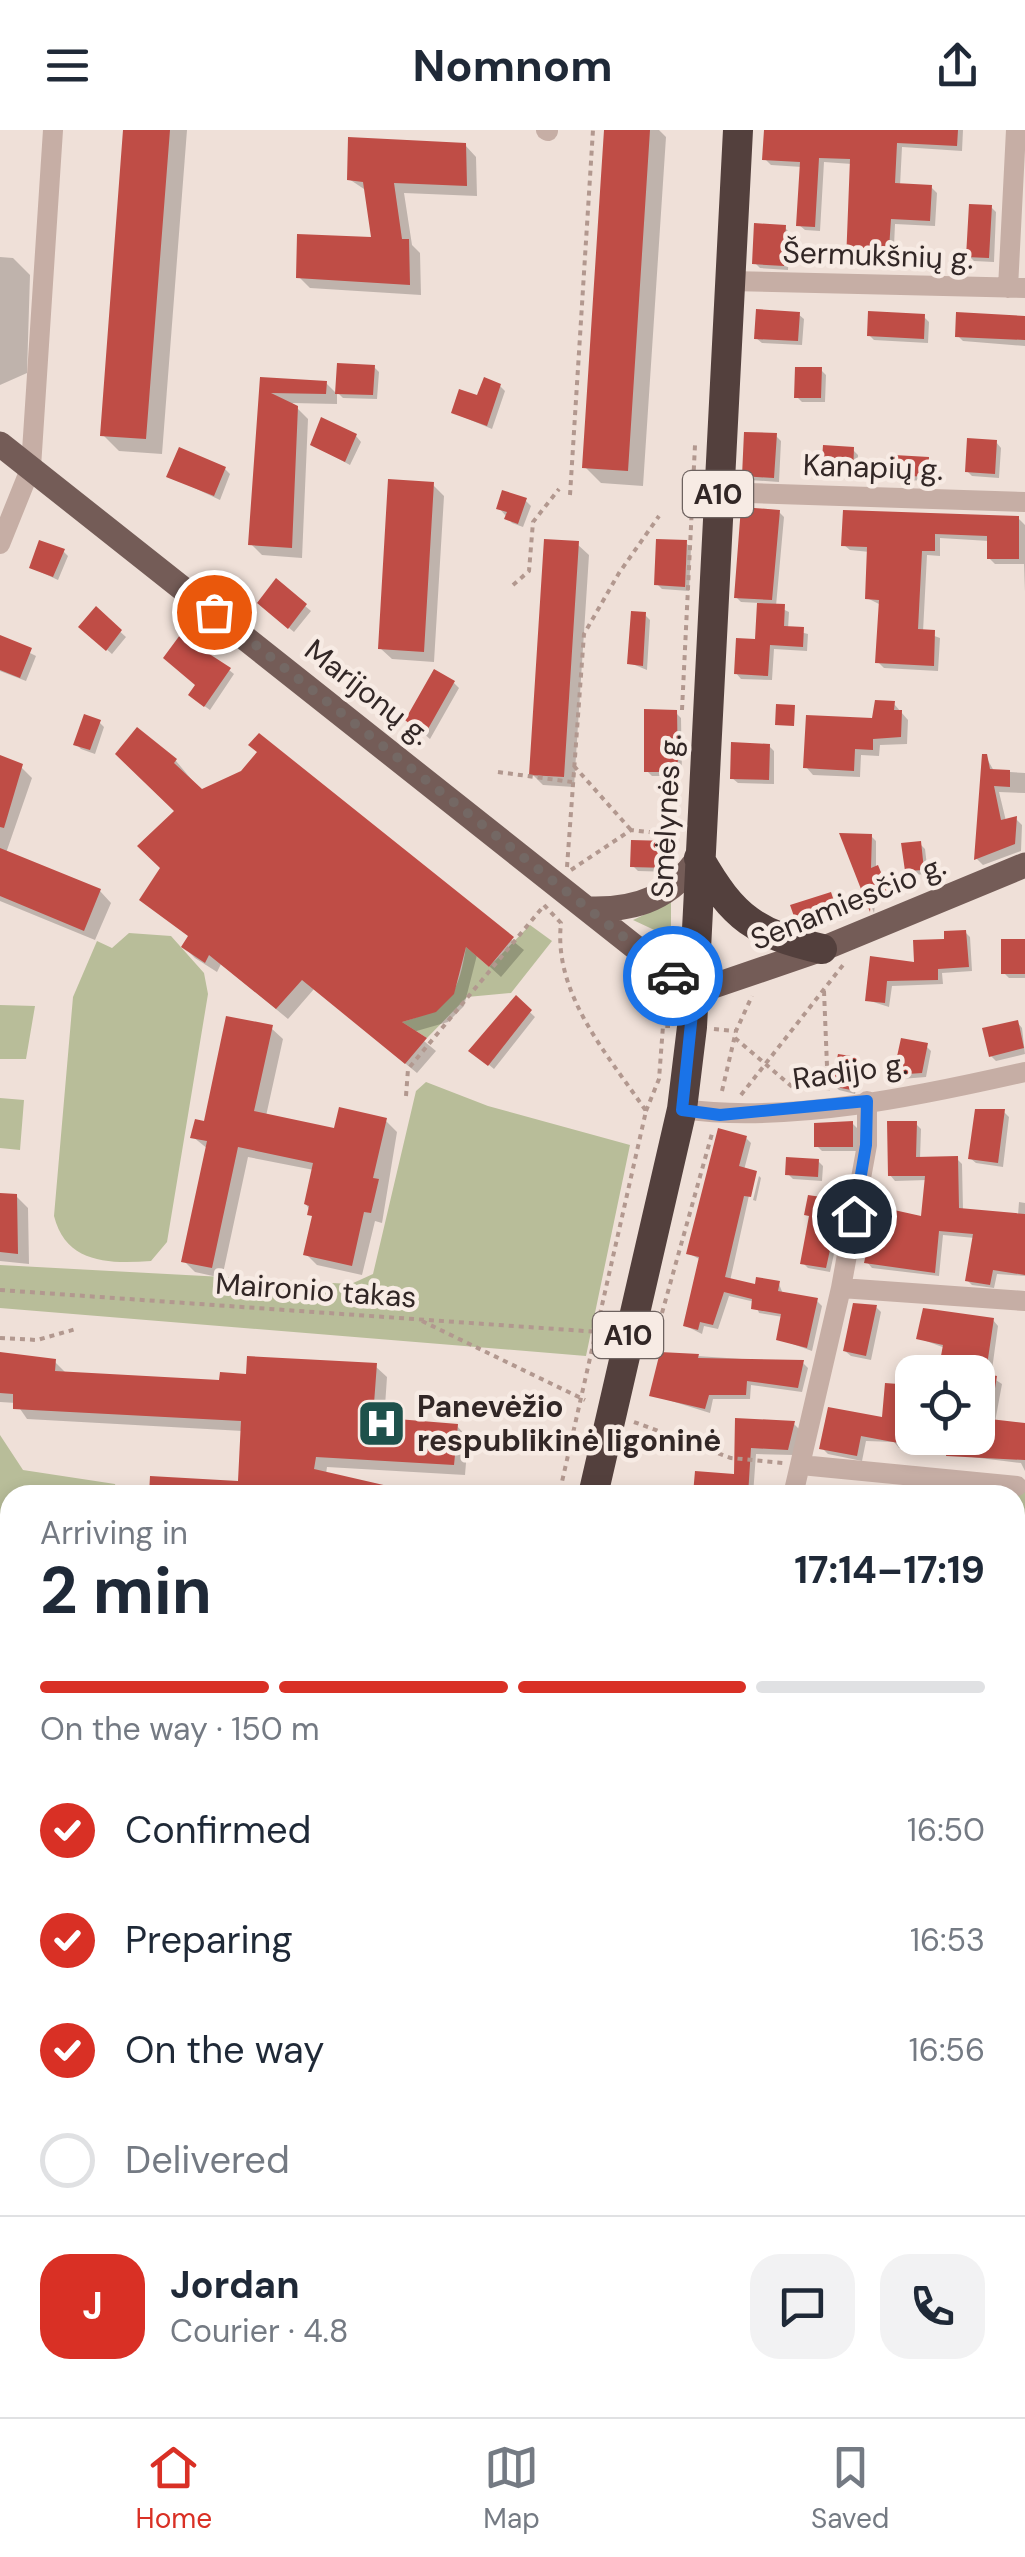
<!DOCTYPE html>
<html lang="en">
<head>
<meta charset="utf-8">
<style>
  :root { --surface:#fff; --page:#f2f2f3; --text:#1f2937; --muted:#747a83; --line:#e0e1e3; --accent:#d93025 }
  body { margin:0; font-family:"DM Sans",sans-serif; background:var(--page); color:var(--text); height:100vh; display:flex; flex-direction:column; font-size:38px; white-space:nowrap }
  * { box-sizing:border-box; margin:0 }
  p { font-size:32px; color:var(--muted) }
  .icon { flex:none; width:55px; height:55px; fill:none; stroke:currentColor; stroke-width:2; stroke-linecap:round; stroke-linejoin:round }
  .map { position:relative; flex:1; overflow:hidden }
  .side { position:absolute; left:0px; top:1355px; width:1025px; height:932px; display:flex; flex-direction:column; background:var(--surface); border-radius:30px 30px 0 0; box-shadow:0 5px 15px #0003 }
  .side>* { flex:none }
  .controls { position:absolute; left:895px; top:1225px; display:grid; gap:20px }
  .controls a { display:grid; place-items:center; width:100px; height:100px; border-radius:20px; background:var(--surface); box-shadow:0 5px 15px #0003; font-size:50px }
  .pin { position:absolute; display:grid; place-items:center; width:85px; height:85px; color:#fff; margin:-42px; border:5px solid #fff; border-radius:50%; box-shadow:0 2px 10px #0007 }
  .courier { position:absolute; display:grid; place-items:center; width:100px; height:100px; margin:-50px; border:8px solid #1a73e8; border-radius:50%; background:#fff; color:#222; box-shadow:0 2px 12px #0007 }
  .headline em { font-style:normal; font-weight:700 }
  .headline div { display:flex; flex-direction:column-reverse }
  .headline { display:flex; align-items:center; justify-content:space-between; height:170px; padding:0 40px }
  h1 { font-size:65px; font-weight:700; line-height:75px }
  .bar { display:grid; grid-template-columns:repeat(4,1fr); gap:15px 10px; align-content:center; height:120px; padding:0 40px }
  .bar i { height:12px; border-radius:8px; background:var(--line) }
  .bar .current { background:var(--accent) }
  .bar p { grid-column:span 4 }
  .line { display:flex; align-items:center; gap:25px; padding:0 40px; border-top:2px solid var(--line) }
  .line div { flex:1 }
  .round { display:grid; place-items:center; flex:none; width:105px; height:105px; border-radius:30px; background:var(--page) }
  ol { padding:0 40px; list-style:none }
  li { display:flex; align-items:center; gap:30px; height:110px }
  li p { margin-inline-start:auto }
  li .icon { padding:10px; border-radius:50%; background:var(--accent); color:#fff; stroke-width:4 }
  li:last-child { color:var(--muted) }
  li i { width:55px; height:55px; border:5px solid var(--line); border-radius:50% }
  header { display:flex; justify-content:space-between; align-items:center; height:130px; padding:0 40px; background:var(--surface); font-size:45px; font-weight:700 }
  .tabs { display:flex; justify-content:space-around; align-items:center; height:140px; border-top:2px solid var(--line); background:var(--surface); font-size:28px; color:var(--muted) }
  .tabs a { display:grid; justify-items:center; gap:5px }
  .tabs .current { color:var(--accent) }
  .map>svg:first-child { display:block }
  .green { fill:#b8bd99 }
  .plaza { fill:#e7cebf }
  .shadow { fill:#0003 }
  .building { fill:#bf4d46 }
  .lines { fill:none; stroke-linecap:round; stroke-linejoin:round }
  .path { stroke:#b2988f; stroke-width:4; stroke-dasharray:5 5; stroke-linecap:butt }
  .minor { stroke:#c6aea5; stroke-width:20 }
  .major { stroke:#745c57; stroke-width:25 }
  .highway { stroke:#53403d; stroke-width:30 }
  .done { stroke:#746864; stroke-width:10; stroke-dasharray:0 18 }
  .route { stroke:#1a73e8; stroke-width:12 }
  .labels { text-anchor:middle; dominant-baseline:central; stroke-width:9; stroke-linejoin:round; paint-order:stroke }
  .shield { fill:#f7ebe4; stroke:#6d625f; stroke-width:2.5 }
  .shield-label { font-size:28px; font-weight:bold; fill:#322726 }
  .street-label { font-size:30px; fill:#322726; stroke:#f7ebe4 }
  .poi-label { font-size:30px; font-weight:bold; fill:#322726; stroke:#f7ebe4; text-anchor:start }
</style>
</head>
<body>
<header><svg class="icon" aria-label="menu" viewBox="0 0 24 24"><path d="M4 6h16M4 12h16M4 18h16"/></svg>Nomnom<svg class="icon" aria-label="share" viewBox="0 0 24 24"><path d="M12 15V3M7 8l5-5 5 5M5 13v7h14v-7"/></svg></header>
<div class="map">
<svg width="1025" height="2287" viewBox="0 0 1025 2287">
  <rect width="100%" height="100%" fill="#efe0d8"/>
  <path class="green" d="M671,772V797L665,805L633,790Z
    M530,795L552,811L511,863L467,867L427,908L402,892C450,878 458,866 466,817L489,837Z
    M129,803L171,806L204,843L208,864L167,1112L151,1131C110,1134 66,1134 54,1086L73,867L97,811L112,818Z
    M0,875L35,876L26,929H0Z
    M426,952L488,976L630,1015L586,1226L0,1178V1135L351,1154L373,1144L416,961Z
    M0,968L24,970L20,1020L0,1018Z
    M0,1305L23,1340L115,1354L118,1365H10V1462H0Z
    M983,1358L1025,1361V1999L1015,1998V1365H982Z"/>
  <path class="plaza" d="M397,2278H474L472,2287H395Z"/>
  <path class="shadow" d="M125,0H187L162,324L119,321L103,305Z
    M607,0H659L666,7L643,356L601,353L585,337Z
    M767,0H963L962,21L902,17L900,56L931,57L937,63L935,96L895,94L893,139L855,137L849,131L852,34L824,32L820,101L805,100L799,95L802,37L771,35L765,29Z
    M465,15L476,27L477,66L404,63L412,115L420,123L421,165L310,158L299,147L374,109L367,61L349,49Z
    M991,77L996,82L994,132L974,131L969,126Z
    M785,98L790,103L788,140L760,138L755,133Z
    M0,127L13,128L30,145L27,243L0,255Z
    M798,184L804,189L802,215L762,213L756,208Z
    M924,187L929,192L928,213L874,210L869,205Z
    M1025,188V216L963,211L958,206Z
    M374,237L379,242L377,269L343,268L338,263Z
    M821,240L826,245L825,272H802L797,267Z
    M262,250L326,253L337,264V274L292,273L308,289L302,428L262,425L251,414Z
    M500,256L505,261L492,299L454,283Z
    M356,306L361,312L350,335L313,315Z
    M776,306L781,311L779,352L749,350L744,345Z
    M996,312L1001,318L999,348L972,346L967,341Z
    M853,320L858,325L857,350L829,348L823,343Z
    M928,329L933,334L932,351L901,350L896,344Z
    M225,339L230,344L220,370L169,346Z
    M433,355L444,366L434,532L392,529L380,518Z
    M526,371L531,376L523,397L512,393L499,378Z
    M779,382L784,387L776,476L789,482L788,499L808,504L807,521L774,519L772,550L741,549L736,543L757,512L760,473L741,472L736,467Z
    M1018,388L1025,395V462L1024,434H995L989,428V411L940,408V426L927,425L923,502L940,508L938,541L884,538L878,532L881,475L867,468L870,422L850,420L844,415Z
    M686,413L691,418L689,461L662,459L657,454Z
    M577,414L589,425L574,657L543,655L532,644Z
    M63,421L68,426L58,450L32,438Z
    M277,452L311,481L294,502L265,478Z
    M96,480L126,507L112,524L81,497Z
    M645,485L650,490L647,540L630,533Z
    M0,508L36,526L26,551L0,541Z
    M229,540L234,544L210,580L196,570L198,555Z
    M454,553L459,558L430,609L408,590Z
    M894,574L908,590L907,614L880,615L879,626L861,625L860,647L813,645L806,637Z
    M676,583L681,588L682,646H652L647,641Z
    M99,592L104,597L95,624L81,619L76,614Z
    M138,600L176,631L202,662L243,643L260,623V606L524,820L501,847L477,825L464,876L448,892L413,902L436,921L417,943L314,859L288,889L221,834L217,842L195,828L184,817L190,807L142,769L163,738L177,681Z
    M769,616L774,621V654L738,653L732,648Z
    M986,627L994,641L1025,643V663L999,662L1006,691L1016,689L1022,695L1021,721L983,735L977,729Z
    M0,628L21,637L32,648L6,723L100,761L111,773L95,810L0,771Z
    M843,706H871L876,711V739L883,743L892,767L875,774L874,783Z
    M668,713L674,718L673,742L638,741L633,736Z
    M920,714L925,719L928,744L912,745L907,740Z
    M831,765L841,788L808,798L798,791Z
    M965,802L970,807L972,841L942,843L943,854L892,856L889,877L867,870L872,829L916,834Z
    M1025,812V848H1009L1004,843Z
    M516,869L535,887L494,939L477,925Z
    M1017,892L1022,898L1025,924L996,931L991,926Z
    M271,898L283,909L266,986L336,1001L386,991L397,1002L382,1093L375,1091L362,1145L317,1135L306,1124L314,1088L306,1074L314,1040L248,1027L222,1148L195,1142L184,1131L208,1019L193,1007Z
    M926,916L931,921L926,947L901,949L896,944Z
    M856,930L861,935L855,964L839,960L834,955Z
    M1004,982L1009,987L1003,1037L976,1033L970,1028Z
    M852,993L857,998V1021H822L817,1016Z
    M916,994L921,999L920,1029H957L962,1034L963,1081L1018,1085L1019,1072L1025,1073V1146L997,1144L994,1158L972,1155L967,1150L975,1108L943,1105L939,1146L872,1138L867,1132L923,1089L927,1050L895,1051L890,1045Z
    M746,1008L751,1013L744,1040L754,1043L730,1151L757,1157L779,1154L783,1164L817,1171L822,1176L812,1221L779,1209L783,1187L759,1183L755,1172L729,1166L718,1199L704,1196L702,1204L686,1196L701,1130L688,1123Z
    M818,1031L823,1036L822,1051L793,1049L788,1044Z
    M759,1046L761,1048L756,1071L753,1070Z
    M0,1065L16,1066L28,1078L29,1134L0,1131Z
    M839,1073L844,1078L830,1142L808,1138L803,1133Z
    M876,1177L881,1182L871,1230L851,1226L845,1221Z
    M993,1190L998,1196L991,1247L1002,1254L995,1292L1025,1295V1341L1021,1333L899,1318L894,1312L866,1311L862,1331L828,1324L822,1318L884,1290L887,1256L912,1258V1308H978V1242H941L945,1218L918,1208Z
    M0,1224L55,1232L66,1243L222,1253L248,1246L375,1236L387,1247L384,1291L457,1296L468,1308L465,1345L327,1337L326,1344L418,1365H151L240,1354L243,1301L27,1289L16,1273L0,1272Z
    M697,1226L803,1233L808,1238L802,1262L751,1255L750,1269H713L710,1283L652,1265Z
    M737,1291L794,1294L800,1300L794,1325L756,1324L753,1365H698L737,1347Z
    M817,1356L837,1361L840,1365H815Z
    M878,1359L917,1363L919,1365H877Z
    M0,1473H10V1522H0Z
    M3,1744L10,1745V1806L1,1797Z
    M10,1929V2009H0V1930Z
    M10,2040V2085L7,2082Z
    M0,2105L6,2110L3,2164H10V2226H3L2,2279H21L27,2287H0Z
    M88,2278H136L134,2287H86Z
    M324,2278H355L353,2287H321Z
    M972,2278H997L1025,2287H969Z"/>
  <path class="building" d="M123,0H170L146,309L100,306Z
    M604,0H650L628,341L582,338Z
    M764,0H958L957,16L897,13L895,53L932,55L930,91L891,89L888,134L846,132L850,29L819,28L815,97L796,96L800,32L762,30Z
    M348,7L466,13L467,56L394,53L402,109H409L410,155L296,148L297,104L371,107L363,52L347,50Z
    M969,74L992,75L989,128L966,127Z
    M754,93L786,95L784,136L752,134Z
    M756,179L800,182L798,211L754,209Z
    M868,181L925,184L924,209L867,206Z
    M956,182L1025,186V210L955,207Z
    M337,233L375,235L373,265L335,264Z
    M795,237H822L821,268H794Z
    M260,247L327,251L326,264L271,263L298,276L292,418L248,415Z
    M484,247L501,254L487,296L451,283L459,259L477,265Z
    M321,287L357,304L345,332L310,315Z
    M744,302L777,303L774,348L742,346Z
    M967,308L997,310L995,344L965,342Z
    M823,315L854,317L853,346L821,344Z
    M179,317L226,337L214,366L166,347Z
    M894,325L929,327L928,347L893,345Z
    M388,349L434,352L424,522L378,519Z
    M502,360L527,368L518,394L504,389L507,382L496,379Z
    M741,377L780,380L772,470L734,468Z
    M843,380L1019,386V429H987V406L935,404V421H922L918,499L935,500L934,536L875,533L879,470L865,469L867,417L841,416Z
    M544,409L579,411L564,647L529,645Z
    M656,409L687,410L685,457L654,455Z
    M39,410L65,419L53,447L29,438Z
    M276,448L307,474L288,499L257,473Z
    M757,473L785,474L784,496L804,497L803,517L770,515L768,546L734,544L736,508L755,509Z
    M96,476L122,500L106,521L78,497Z
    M631,481L646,482L643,536L627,534Z
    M0,505L32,518L20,548L0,540Z
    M180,505L231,538L204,577L188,565L195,555L163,528Z
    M434,539L455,551L424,606L405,590Z
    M875,570L895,571L894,580H902L901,607L873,609V620L855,619L854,641L803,638L806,585L872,588Z
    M776,574L795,575L794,596L775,595Z
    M644,579L677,580L678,642H644Z
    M84,584L101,590L90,620L73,615Z
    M137,597L177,629L174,633L202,659L241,641L257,622L248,615L259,603L514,807L489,837L466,817L454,864L436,882L402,892L427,908L405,934L302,850L276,879L209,825L205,833L181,817L188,806L139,770L160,738L137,716L174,681L115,624Z
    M731,612L770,614L769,650L730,649Z
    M982,624H987L990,639L1010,640V657L994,656L1001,690L1017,686L1015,714L974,730Z
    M0,625L23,634L4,698L0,697Z
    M839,703L872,704L871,738L878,735L889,762L871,769L870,782Z
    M631,710L670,711L669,738L630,737Z
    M921,711L924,740L905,741L901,713Z
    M0,718L101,759L84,801L0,766Z
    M831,762L838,783L796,792L790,775Z
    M966,800L969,837L938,839V850L887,851L885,873L865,871L870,826L914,832L913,810L944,809V801Z
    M1001,809H1025V844H1001Z
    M516,865L532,880L488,936L468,921Z
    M226,886L273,895L254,981L334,998L339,977L387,988L373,1048L379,1049L371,1083L364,1082L352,1136L303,1125L312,1086L307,1085L309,1076L304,1074L313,1033L238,1017L212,1138L181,1132L207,1011L190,1008L195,989L204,991Z
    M1018,890L1024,918L989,927L982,898Z
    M901,908L928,913L922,943L893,945Z
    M838,924L857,927L851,960L831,956Z
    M975,979H1005L998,1033L968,1029Z
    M853,991V1017H814V993Z
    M887,991H917L916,1027L958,1026L959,1078L1025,1084V1145L993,1140L990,1155L965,1151L973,1104L939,1101L935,1143L864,1133L876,1076L921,1086L925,1046H888Z
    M718,998L747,1006L739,1036L757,1041L751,1067L744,1066L725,1147L755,1154L756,1147L780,1151L778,1161L818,1168L807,1218L776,1210L781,1184L751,1179L752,1169L724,1162L713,1195L700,1192L698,1200L683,1196L699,1127L686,1124Z
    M786,1027L819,1029L818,1047L785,1045Z
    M0,1063L17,1064L18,1124L0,1122Z
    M808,1065L841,1070L826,1138L800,1134L809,1086L804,1085Z
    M853,1173L877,1175L866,1226L843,1221Z
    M923,1178L994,1188L986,1242H978L997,1246L990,1289L1025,1293V1330L946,1326L948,1308H978V1242H938L943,1215L916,1209Z
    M0,1222L56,1229L55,1241L219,1250L220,1242L246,1244L247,1226L377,1233L373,1287L458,1294L454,1335L316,1327L314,1339L401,1359L400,1365H149L150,1346L238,1351L241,1291L13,1279V1264L0,1263Z
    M660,1222L699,1224L698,1228L804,1230L798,1258L747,1251L746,1265H709L705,1279L649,1266Z
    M885,1253L912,1255L909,1315L861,1306L857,1326L819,1319L828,1277L882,1287Z
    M735,1288L795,1291L788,1320L751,1318L748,1365L693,1364L695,1341L734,1344Z"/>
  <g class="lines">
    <path class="path" d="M570,365L593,0
      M513,455L529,441L533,392L559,359
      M682,580L695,315
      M574,636L631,700
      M498,642L572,652
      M675,705L676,680
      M567,737L584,504L619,443L659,386
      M571,740L631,700L674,705
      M544,775L561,793C553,864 608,925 646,981L559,1365
      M824,861L828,961
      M714,899L735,901
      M735,908L796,960
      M722,961L736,901L752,866
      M741,965L843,835
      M406,966L408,939L542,778
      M646,981L659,949L663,896H670
      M0,1160L599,1202
      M662,1183L713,1000
      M422,1191L585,1270
      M0,1208L37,1210L76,1199
      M634,1292L731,1328L783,1333
      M1017,1374L1018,1386L1025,1390
      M1015,1714V1582L1025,1511
      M1015,1855L1025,1856
      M0,1869L10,1883
      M0,2087H10
      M461,2278L465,2287
      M558,2278L596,2287
      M410,2287L412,2278"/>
    <path class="minor" d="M546,0L548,1
      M730,151L1025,158
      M1008,158L1016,0
      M718,362L1025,372
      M0,414L31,337L53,0
      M682,979C788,994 920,966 1025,942
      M841,1158L1025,1171
      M801,1335L1017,1356
      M793,1365L841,1158L867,1015V971
      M1015,2194L1025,2184
      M856,2278L893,2287
      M50,2287V2278
      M936,2287L940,2278"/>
    <path class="major" d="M0,314L693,863L822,819L1025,735
      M591,779C638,780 672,767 699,727"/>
    <path class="highway" d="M699,728C733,788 756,804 822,819
      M593,1365L682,979L692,897L738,0
      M376,2287L378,2278"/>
  </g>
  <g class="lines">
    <path class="done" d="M214,482L673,846"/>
    <path class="route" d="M673,846L694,864L682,980L720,985L867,971L866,1015L854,1086"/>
  </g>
  <defs>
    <symbol id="hospital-square" viewBox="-11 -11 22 22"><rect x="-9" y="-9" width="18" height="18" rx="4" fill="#1e514b" stroke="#f7ebe4"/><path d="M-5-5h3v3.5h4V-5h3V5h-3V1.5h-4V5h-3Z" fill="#fff"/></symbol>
  </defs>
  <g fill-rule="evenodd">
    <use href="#hospital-square" x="354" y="1266" width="55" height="55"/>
  </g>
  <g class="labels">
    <g class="shield">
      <rect x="683" y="341" width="70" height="46" rx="8"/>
      <rect x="593" y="1182" width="70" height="46" rx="8"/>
    </g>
    <g class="shield-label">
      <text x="718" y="364">A10</text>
      <text x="628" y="1205">A10</text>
    </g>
    <g class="street-label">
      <text transform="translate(878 125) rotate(2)">Šermukšnių g.</text>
      <text transform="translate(873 337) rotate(2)">Kanapių g.</text>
      <text transform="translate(368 562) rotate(38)">Marijonų g.</text>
      <text transform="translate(666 686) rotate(-87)">Smėlynės g.</text>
      <text transform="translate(848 772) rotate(-22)">Senamiesčio g.</text>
      <text transform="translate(850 941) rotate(-8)">Radijo g.</text>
      <text transform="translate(316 1160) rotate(4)">Maironio takas</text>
    </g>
    <g class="poi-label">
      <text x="417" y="1276">Panevėžio<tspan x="417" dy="34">respublikinė ligoninė</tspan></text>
    </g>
  </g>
</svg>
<div class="controls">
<a><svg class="icon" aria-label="locate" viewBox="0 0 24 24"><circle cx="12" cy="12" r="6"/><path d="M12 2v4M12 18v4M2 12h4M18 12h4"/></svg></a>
</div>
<div class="pin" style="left:214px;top:482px;background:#ea580c"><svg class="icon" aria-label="bag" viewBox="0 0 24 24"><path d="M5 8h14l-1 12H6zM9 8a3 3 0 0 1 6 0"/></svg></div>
<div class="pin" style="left:854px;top:1086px;background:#1f2937"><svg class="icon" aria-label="home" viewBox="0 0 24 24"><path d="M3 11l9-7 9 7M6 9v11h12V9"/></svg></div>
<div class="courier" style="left:673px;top:846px"><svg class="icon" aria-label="car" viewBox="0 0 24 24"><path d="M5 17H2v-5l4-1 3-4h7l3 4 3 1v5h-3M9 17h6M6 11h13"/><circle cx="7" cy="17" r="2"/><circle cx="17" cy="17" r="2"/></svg></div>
<section class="side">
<div class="headline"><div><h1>2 min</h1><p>Arriving in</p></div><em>17:14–17:19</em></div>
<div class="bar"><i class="current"></i><i class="current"></i><i class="current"></i><i></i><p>On the way · 150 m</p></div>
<ol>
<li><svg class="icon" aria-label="check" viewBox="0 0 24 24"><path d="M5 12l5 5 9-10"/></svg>Confirmed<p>16:50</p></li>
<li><svg class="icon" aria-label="check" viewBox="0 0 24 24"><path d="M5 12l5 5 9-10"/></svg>Preparing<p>16:53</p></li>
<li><svg class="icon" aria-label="check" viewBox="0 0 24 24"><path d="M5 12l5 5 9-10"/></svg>On the way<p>16:56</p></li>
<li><i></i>Delivered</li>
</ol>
<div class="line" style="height:180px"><b class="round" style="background:var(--accent);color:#fff">J</b><div><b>Jordan</b><p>Courier · 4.8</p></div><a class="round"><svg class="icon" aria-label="chat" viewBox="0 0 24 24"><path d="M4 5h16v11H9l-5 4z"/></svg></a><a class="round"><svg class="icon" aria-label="phone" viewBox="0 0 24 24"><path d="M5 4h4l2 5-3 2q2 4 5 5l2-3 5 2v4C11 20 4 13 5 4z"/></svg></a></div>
</section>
</div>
<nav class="tabs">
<a class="current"><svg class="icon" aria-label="home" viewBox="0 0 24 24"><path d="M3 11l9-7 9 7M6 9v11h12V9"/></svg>Home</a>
<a><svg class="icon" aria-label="map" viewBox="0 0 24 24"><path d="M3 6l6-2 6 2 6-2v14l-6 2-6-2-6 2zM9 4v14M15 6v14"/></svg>Map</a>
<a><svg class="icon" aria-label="saved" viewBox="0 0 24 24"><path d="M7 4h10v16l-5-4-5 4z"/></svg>Saved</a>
</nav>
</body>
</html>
